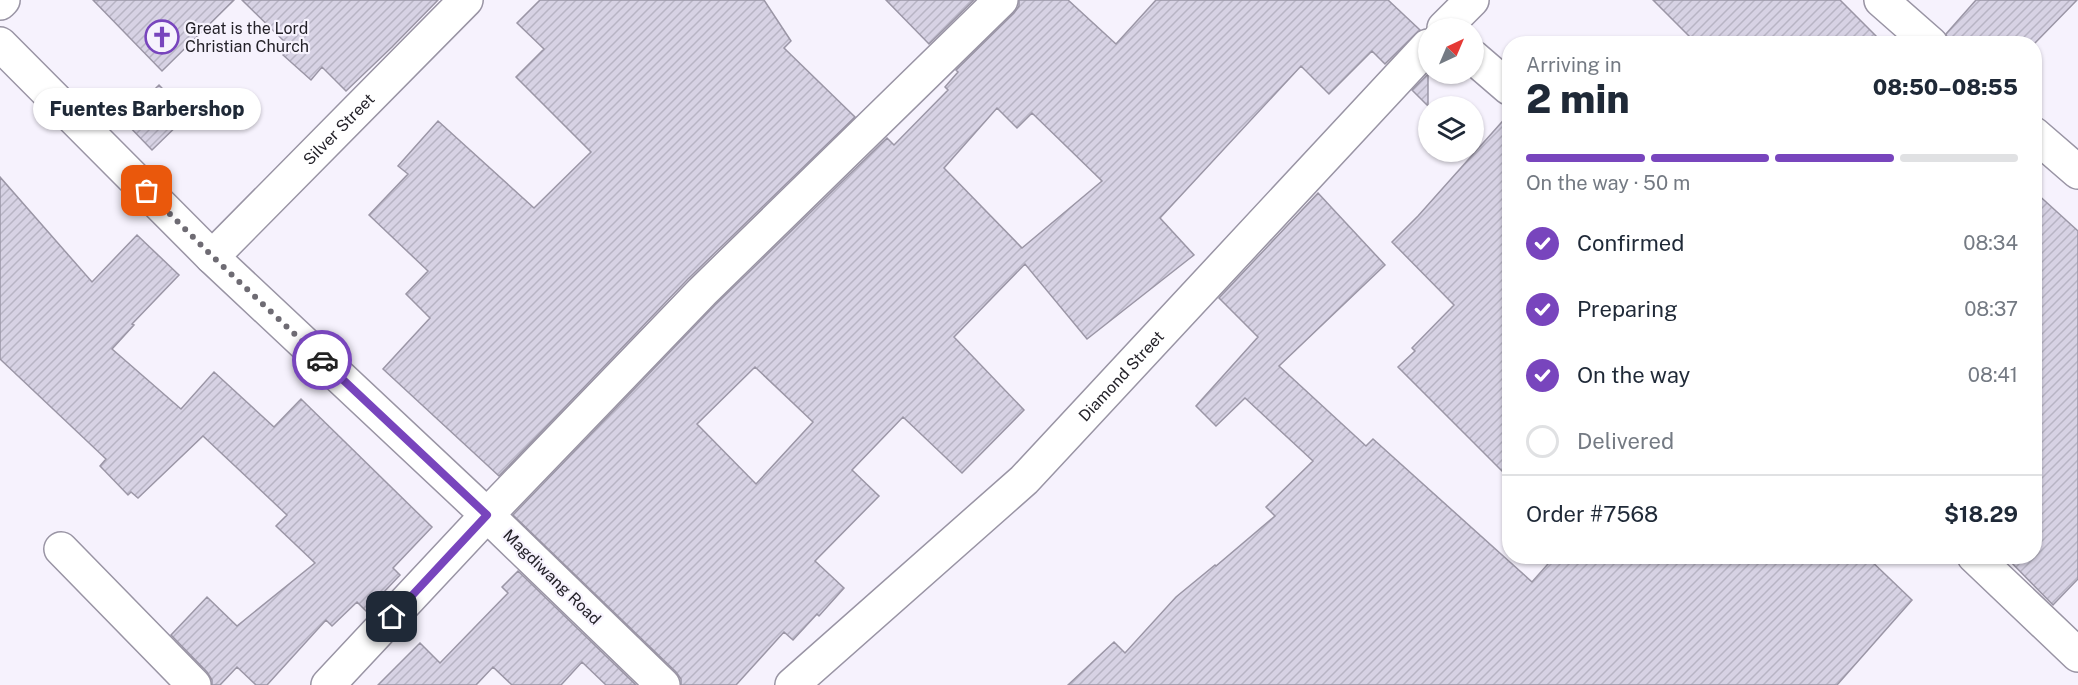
<!DOCTYPE html>
<html lang="en">
<head>
<meta charset="utf-8">
<style>
  :root { --surface:#fff; --page:#f6f6f7; --text:#1f2937; --muted:#747a83; --line:#e0e1e3; --accent:#7845bd }
  body { margin:0; font-family:"Public Sans",sans-serif; background:var(--page); color:var(--text); height:100vh; display:flex; flex-direction:column; font-size:22px; white-space:nowrap }
  * { box-sizing:border-box; margin:0 }
  p { font-size:20px; color:var(--muted) }
  .icon { flex:none; width:33px; height:33px; fill:none; stroke:currentColor; stroke-width:2; stroke-linecap:round; stroke-linejoin:round }
  .map { position:relative; flex:1; overflow:hidden }
  .sheet { position:absolute; left:1502px; top:36px; width:540px; height:528px; display:flex; flex-direction:column; background:var(--surface); border-radius:24px; box-shadow:0 2px 4px #0004 }
  .sheet>* { flex:none }
  .needle { width:39px; rotate:44deg }
  .controls { position:absolute; left:1418px; top:18px; display:grid; gap:12px }
  .controls a { display:grid; place-items:center; width:66px; height:66px; border-radius:50%; background:var(--surface); box-shadow:0 2px 4px #0004; font-size:30px }
  .pin { position:absolute; display:grid; place-items:center; width:51px; height:51px; color:#fff; margin:-26px; border-radius:12px; box-shadow:0 3px 9px #0006 }
  .courier { position:absolute; display:grid; place-items:center; width:60px; height:60px; margin:-30px; border:4px solid #7845bd; border-radius:50%; background:#fff; color:#222; box-shadow:0 2px 8px #0007 }
  .bubble { position:absolute; height:42px; border-radius:21px; background:var(--surface); box-shadow:0 2px 4px #0004; font-size:20px; font-weight:800; line-height:42px; text-align:center }
  .head em { font-style:normal; font-weight:800 }
  .head div { display:flex; flex-direction:column-reverse }
  .head { display:flex; align-items:center; justify-content:space-between; height:102px; padding:0 24px }
  h1 { font-size:39px; font-weight:800; line-height:45px }
  .bar { display:grid; grid-template-columns:repeat(4,1fr); gap:9px 6px; align-content:center; height:72px; padding:0 24px }
  .bar i { height:8px; border-radius:4px; background:var(--line) }
  .bar .current { background:var(--accent) }
  .bar p { grid-column:span 4 }
  .line { display:flex; align-items:center; gap:15px; padding:0 24px; border-top:2px solid var(--line) }
  .line div { flex:1 }
  ol { padding:0 24px; list-style:none }
  li { display:flex; align-items:center; gap:18px; height:66px }
  li p { margin-inline-start:auto }
  li .icon { padding:6px; border-radius:50%; background:var(--accent); color:#fff; stroke-width:4 }
  li:last-child { color:var(--muted) }
  li i { width:33px; height:33px; border:3px solid var(--line); border-radius:50% }
  .map>svg:first-child { display:block }
  .building { fill:url(#building-hatch); stroke:#9b96a6; stroke-width:1.5; fill-rule:evenodd }
  .lines { fill:none; stroke-linecap:round; stroke-linejoin:round }
  .street-casing { stroke:#9994a4; stroke-width:36 }
  .secondary-casing { stroke:#9994a4; stroke-width:36 }
  .street { stroke:#fff; stroke-width:33 }
  .secondary { stroke:#fff; stroke-width:33 }
  .done { stroke:#6e6b73; stroke-width:6; stroke-dasharray:0 10.8 }
  .route { stroke:#7845bd; stroke-width:8 }
  .labels { text-anchor:middle; dominant-baseline:central; stroke-width:4.5; stroke-linejoin:round; paint-order:stroke }
  .poi-label { font-size:16px; fill:#242229; stroke:#f6f2fd; text-anchor:start }
  .street-label { font-size:16px; fill:#242229; stroke:#f6f2fd }
</style>
</head>
<body>
<div class="map">
<svg width="2078" height="685" viewBox="0 0 2078 685">
  <defs>
    <pattern id="building-hatch" width="6" height="6" patternUnits="userSpaceOnUse" patternTransform="scale(1.5)"><rect width="6" height="6" fill="#d7d2e4"/><path d="M-1 1l2-2M0 6l6-6M5 7l2-2" fill="none" stroke="#b8b4c4"/></pattern>
  </defs>
  <rect width="100%" height="100%" fill="#f6f2fd"/>
  <path class="building" d="M93,0H234L162,71Z
    M242,0H438L392,47L346,91L322,67L311,80L283,55L290,47Z
    M540,0H764L791,41L784,48L855,117L688,279L499,476L383,369L430,318L406,294L428,271L369,215L408,174L398,166L438,121L534,208L591,152L516,77L544,49L517,23Z
    M886,0H974L929,44Z
    M1019,0H1068L1116,44L1156,0H1388L1420,30L1385,64L1372,51L1329,94L1301,66L1160,218L1194,255L1087,339L1025,264L954,337L1024,410L962,473L903,417L852,470L879,496L815,561L844,588L819,616L817,614L793,640L784,632L736,685H681V679L676,672L513,515L715,305L887,138L894,145L948,90L945,87L958,72L956,70L1014,13L1019,6ZM997,108L1017,128L1032,113L1102,181L1022,248L944,168ZM755,367L813,422L756,484L697,424Z
    M1653,0H1840L1884,44H1697Z
    M1976,0H2077L2034,44H1949L1946,34Z
    M1428,74V106L1412,90Z
    M159,85L188,115L152,150L123,120Z
    M1509,114V478L1398,367L1415,351L1412,348L1454,305L1392,242L1418,216Z
    M0,177L92,282L137,235L179,275L132,324L134,325L112,349L181,409L214,372L274,427L301,399L432,527L393,568L400,575L366,611L357,602L332,626L326,620L267,685H256L237,667L220,685H212V680L207,672L171,635L207,597L237,626L315,563L276,526L287,515L203,436L138,498L131,492L128,495L100,466L106,459L0,359Z
    M2034,191L2078,231V579L2053,605L2005,556H2034Z
    M1318,193L1385,265L1279,366L1366,446L1373,439L1532,582L1555,556H1866L1912,600L1837,685H1068L1114,642L1125,653L1176,597L1215,565L1216,566L1275,516L1266,507L1313,461L1245,398L1216,426L1196,406L1258,337L1219,298Z
    M518,571L636,685H606L582,662L561,685H512L493,667L476,685H378L420,643L440,663L508,593L502,587Z"/>
  <g class="lines">
    <defs>
      <g id="street">
        <path d="M1881,0L1931,44"/>
        <path d="M0,3L3,0"/>
        <path d="M1444,28L1472,0"/>
        <path d="M1473,57L1509,88"/>
        <path d="M2034,134L2078,172"/>
        <path id="s1" d="M212,257L466,0"/>
        <path d="M61,549L194,685"/>
        <path d="M1974,556L2078,655"/>
        <path d="M663,685L487,515L702,292L1001,0"/>
        <path id="s2" d="M792,685L1024,480L1428,46"/>
      </g>
      <path id="secondary" d="M0,44L212,257L487,515L328,685"/>
    </defs>
    <use href="#street" class="street-casing"/>
    <use href="#secondary" class="secondary-casing"/>
    <use href="#street" class="street"/>
    <use href="#secondary" class="secondary"/>
  </g>
  <g class="lines">
    <path class="done" d="M147,191L212,256L322,360"/>
    <path class="route" d="M322,360L487,515L392,617"/>
  </g>
  <defs>
    <symbol id="church-ring" viewBox="-11 -11 22 22"><circle r="9.5" fill="#f6f2fd" stroke="#7845bd" stroke-width="1.5"/><path d="M-1.2-6h2.4v3.5h3.3v2.4h-3.3V6h-2.4V-.1h-3.3v-2.4h3.3Z" fill="#7845bd"/></symbol>
  </defs>
  <g fill-rule="evenodd">
    <use href="#church-ring" x="143" y="18" width="38" height="38"/>
  </g>
  <g class="labels">
    <g class="poi-label">
      <text x="185" y="28">Great is the Lord<tspan x="185" dy="18">Christian Church</tspan></text>
    </g>
    <g class="street-label">
      <text stroke="none"><textPath href="#s1" startOffset="180">Silver Street</textPath></text>
      <text stroke="none"><textPath href="#s2" startOffset="452">Diamond Street</textPath></text>
      <text transform="translate(552 577) rotate(44)">Magdiwang Road</text>
    </g>
  </g>
</svg>
<div class="controls">
<a><svg class="needle" viewBox="-14 -14 28 28"><path d="M0-13l5 13h-10z" fill="#e53935"/><path d="M0 13l5-13h-10z" fill="#747a83"/></svg></a>
<a><svg class="icon" aria-label="layers" viewBox="0 0 24 24"><path d="M12 4l9 5-9 5-9-5zM3 14l9 5 9-5"/></svg></a>
</div>
<div class="pin" style="left:147px;top:191px;background:#ea580c"><svg class="icon" aria-label="bag" viewBox="0 0 24 24"><path d="M5 8h14l-1 12H6zM9 8a3 3 0 0 1 6 0"/></svg></div>
<div class="pin" style="left:392px;top:617px;background:#1f2937"><svg class="icon" aria-label="home" viewBox="0 0 24 24"><path d="M3 11l9-7 9 7M6 9v11h12V9"/></svg></div>
<div class="courier" style="left:322px;top:360px"><svg class="icon" aria-label="car" viewBox="0 0 24 24"><path d="M5 17H2v-5l4-1 3-4h7l3 4 3 1v5h-3M9 17h6M6 11h13"/><circle cx="7" cy="17" r="2"/><circle cx="17" cy="17" r="2"/></svg></div>
<div class="bubble" style="left:33px;top:88px;width:228px">Fuentes Barbershop</div>
<section class="sheet">
<div class="head"><div><h1>2 min</h1><p>Arriving in</p></div><em>08:50–08:55</em></div>
<div class="bar"><i class="current"></i><i class="current"></i><i class="current"></i><i></i><p>On the way · 50 m</p></div>
<ol>
<li><svg class="icon" aria-label="check" viewBox="0 0 24 24"><path d="M5 12l5 5 9-10"/></svg>Confirmed<p>08:34</p></li>
<li><svg class="icon" aria-label="check" viewBox="0 0 24 24"><path d="M5 12l5 5 9-10"/></svg>Preparing<p>08:37</p></li>
<li><svg class="icon" aria-label="check" viewBox="0 0 24 24"><path d="M5 12l5 5 9-10"/></svg>On the way<p>08:41</p></li>
<li><i></i>Delivered</li>
</ol>
<div class="line" style="height:78px"><div>Order #7568</div><b>$18.29</b></div>
</section>
</div>
</body>
</html>
